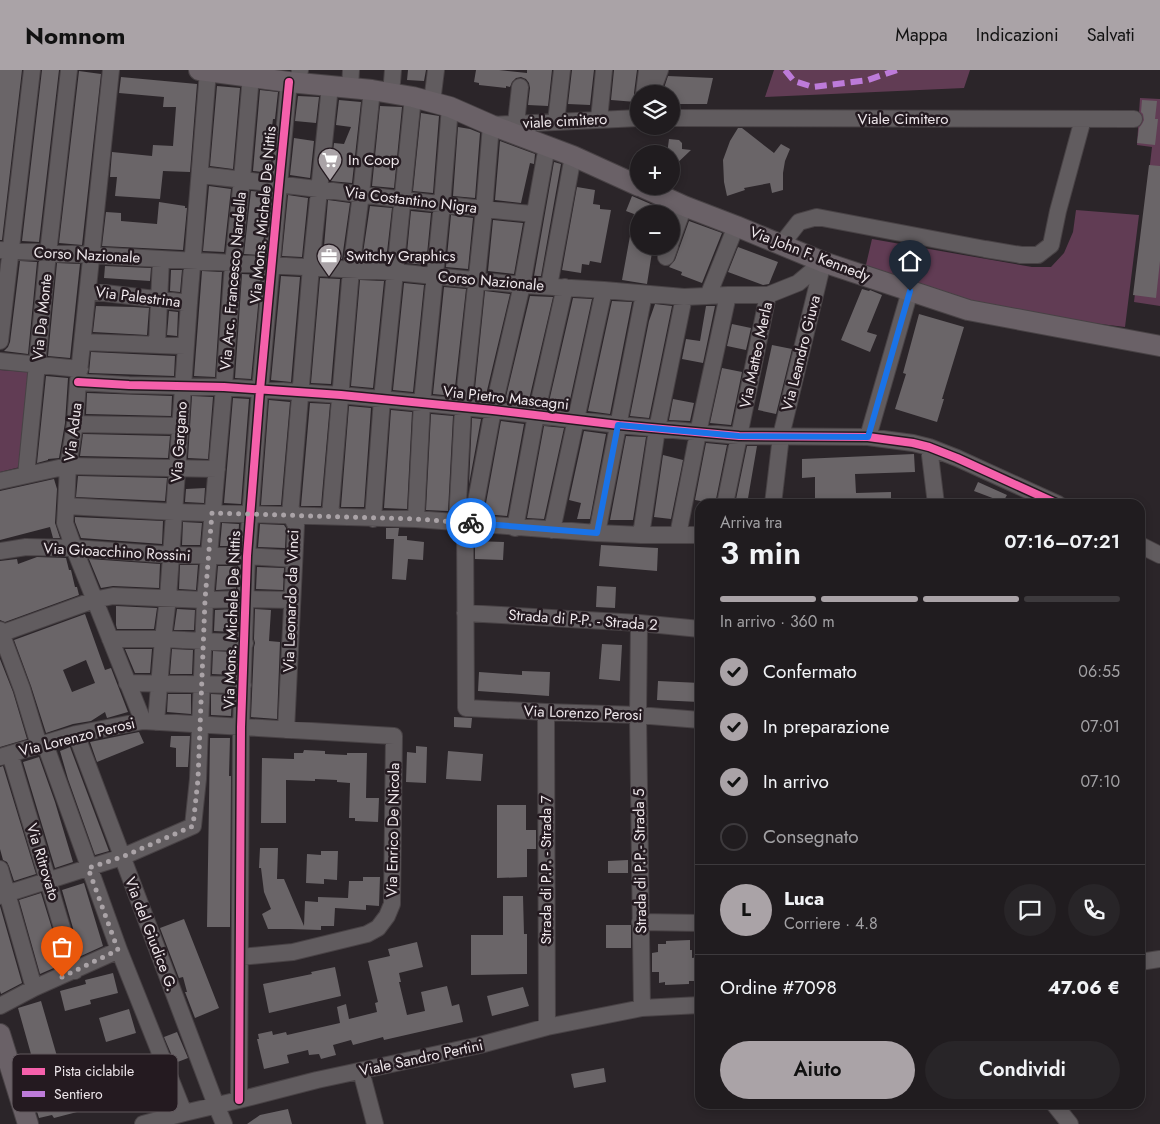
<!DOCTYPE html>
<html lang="it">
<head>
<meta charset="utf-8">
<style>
  :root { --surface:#201c1f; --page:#282528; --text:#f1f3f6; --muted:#a2a1a4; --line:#3d3a3d; --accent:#aaa3a7 }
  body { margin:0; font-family:Jost,sans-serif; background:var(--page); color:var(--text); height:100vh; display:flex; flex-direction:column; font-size:19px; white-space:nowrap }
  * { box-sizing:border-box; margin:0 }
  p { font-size:16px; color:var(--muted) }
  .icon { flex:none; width:28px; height:28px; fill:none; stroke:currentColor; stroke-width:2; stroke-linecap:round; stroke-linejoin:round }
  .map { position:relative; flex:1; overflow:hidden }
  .details { position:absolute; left:695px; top:429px; width:450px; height:610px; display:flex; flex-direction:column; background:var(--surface); border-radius:15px; box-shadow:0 2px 8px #0003,0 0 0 1px var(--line) }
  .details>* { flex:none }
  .buttons { position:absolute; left:630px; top:15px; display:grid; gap:10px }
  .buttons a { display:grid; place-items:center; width:50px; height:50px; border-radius:50%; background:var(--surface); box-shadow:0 2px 8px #0003,0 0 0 1px var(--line); font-size:25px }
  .pin { position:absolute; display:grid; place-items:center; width:42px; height:42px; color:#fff; margin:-51px -21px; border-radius:50% 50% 50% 0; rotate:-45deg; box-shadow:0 0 5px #0007 }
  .pin .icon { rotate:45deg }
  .courier { position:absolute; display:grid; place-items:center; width:50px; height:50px; margin:-25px; border:4px solid #1a73e8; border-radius:50%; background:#fff; color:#222; box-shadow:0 1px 6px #0007 }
  .head em { font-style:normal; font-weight:600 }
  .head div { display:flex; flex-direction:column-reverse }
  .head { display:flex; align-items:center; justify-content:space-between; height:85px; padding:0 25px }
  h1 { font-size:32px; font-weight:600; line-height:38px }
  .bar { display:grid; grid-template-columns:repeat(4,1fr); gap:8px 5px; align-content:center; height:60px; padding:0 25px }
  .bar i { height:6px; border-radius:4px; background:var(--line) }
  .bar .selected { background:var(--accent) }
  .bar p { grid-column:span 4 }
  .line { display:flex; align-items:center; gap:12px; padding:0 25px; border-top:1px solid var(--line) }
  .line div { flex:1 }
  .round { display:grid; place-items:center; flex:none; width:52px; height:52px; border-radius:26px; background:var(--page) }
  ol { padding:0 25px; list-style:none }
  li { display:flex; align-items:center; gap:15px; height:55px }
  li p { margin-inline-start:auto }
  li .icon { padding:5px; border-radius:50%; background:var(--accent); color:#111; stroke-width:4 }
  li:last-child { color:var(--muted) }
  li i { width:28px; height:28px; border:2px solid var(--line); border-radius:50% }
  .button { display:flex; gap:10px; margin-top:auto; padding:10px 25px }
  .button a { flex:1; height:58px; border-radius:30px; background:var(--accent); color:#111; font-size:20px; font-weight:600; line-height:58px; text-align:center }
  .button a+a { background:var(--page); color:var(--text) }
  header { display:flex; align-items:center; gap:30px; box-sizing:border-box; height:70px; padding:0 25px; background:var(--accent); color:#111 }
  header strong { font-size:24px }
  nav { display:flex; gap:28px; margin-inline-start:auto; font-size:18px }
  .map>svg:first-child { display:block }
  .green { fill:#613c54 }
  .building { fill:#6a6568; fill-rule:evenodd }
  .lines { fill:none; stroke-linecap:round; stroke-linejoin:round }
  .minor-casing { stroke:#484245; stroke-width:18 }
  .major-casing { stroke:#484245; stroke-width:22 }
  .minor { stroke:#615c5f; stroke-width:16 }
  .major { stroke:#6a6167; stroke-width:20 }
  .quiet { stroke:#bd7bd9; stroke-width:6; stroke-dasharray:12 6; stroke-linecap:butt }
  .cycleway-casing { stroke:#241a20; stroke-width:11 }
  .cycleway { stroke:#f560ab; stroke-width:8 }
  .done { stroke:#aaa3a7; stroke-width:5; stroke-dasharray:0 9 }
  .route { stroke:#1a73e8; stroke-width:6 }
  .labels { text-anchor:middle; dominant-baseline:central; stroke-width:5; stroke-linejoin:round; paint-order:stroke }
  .street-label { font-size:15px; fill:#eee7eb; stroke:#241a20 }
  .poi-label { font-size:15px; fill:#eee7eb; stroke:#241a20; text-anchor:start }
  .key { fill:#241a20; stroke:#61585d; stroke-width:1 }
  .key-label { font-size:14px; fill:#eee7eb }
</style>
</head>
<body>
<header>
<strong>Nomnom</strong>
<nav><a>Mappa</a><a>Indicazioni</a><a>Salvati</a></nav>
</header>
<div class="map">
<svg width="1160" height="1054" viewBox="0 0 1160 1054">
  <rect width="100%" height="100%" fill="#2b2529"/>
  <path class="green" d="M774,0H970L964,18L765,27Z
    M1140,28L1160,29V236L1134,232L1152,77L1137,75Z
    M1076,140L1139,145L1125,257L1027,245L968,235L865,199L872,169L1032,197H1051L1064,183L1073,162Z
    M0,300L28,302L20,397L0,402Z"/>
  <path class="building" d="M0,0H22L2,170H0Z
    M42,0H59L39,172L22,171Z
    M408,0H426L424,11L407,10Z
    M476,0H499L527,3V0H552L548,36L528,35L530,18L529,13L526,9L521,7L516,8L512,12L510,17L506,16V18L479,15V13L474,12Z
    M572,0H594L590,35L568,34Z
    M614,0H637L634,23L636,32L611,30Z
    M79,1L101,4L82,175L59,173Z
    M668,6L713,8L707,34H671V24H662Z
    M121,7L197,14L190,102L163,101L160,129L115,126L117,107H110L112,82L152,86L153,75L173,76L176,37H163L164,27L119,23Z
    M217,16L240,18L233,99L210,96Z
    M260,20L278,22L275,49H273L271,65H274L270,103L253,101Z
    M298,26L319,27L316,53L295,51Z
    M339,30L361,32L352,113L330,111L334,73L344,74L351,57L336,55Z
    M1142,30L1157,31L1155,49H1158L1155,75L1137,73L1139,58L1142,54L1144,50L1143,44L1141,42Z
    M380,36L402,37L394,118L372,116Z
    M421,43L439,46L433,123L413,121Z
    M458,57L470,59L480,63L475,128L453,126Z
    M738,58H742L774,83L781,74L790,79L785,91L783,103V120L772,123L770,113L744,118L745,120L727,126L724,112L723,90L730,71Z
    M294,68L314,71L310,108L290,105Z
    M669,69L679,70L682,73V79L691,80L671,99V84H667Z
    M500,71L535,84L534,94L530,93L521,133L495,130Z
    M554,92L561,94L541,206H534Z
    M1149,95L1160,96V191L1156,228L1133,225Z
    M209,116L231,119L224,182L203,181Z
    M577,117L595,120L593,134L600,135V139L611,140L601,193L590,191L589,195L582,194L581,203L562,200Z
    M251,121L268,123L262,185L244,184Z
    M288,125L308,128L302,187L282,186Z
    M632,126L660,138L659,144H639V176H653L647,214L622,210L634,144L626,141Z
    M328,130L350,133L342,189L323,188Z
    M159,132L185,136V138H187L183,180L102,176L106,142L121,143V151L157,154Z
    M370,136L392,138L386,191L362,190Z
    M411,141L431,143L426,195L406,193Z
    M451,145L473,148L468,199L446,197Z
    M493,150L523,153L514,204L488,201Z
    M689,151L722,163L702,213L681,205L682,202L669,197L675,190Z
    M738,177L778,192L769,214L763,215L728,202Z
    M20,191L37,192L28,284L4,281L8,277L10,272Z
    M57,193L80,194L70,288L48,286Z
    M105,196L151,198L150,211L104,208Z
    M171,200H182L180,222L170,221Z
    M202,201L222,202L215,307L194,306Z
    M242,204L261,205L251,309L235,308Z
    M281,206L300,207L291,312L271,310Z
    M320,208L340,209L331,314L311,313Z
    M360,210L384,211L373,318L351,316Z
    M404,213L424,215L413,322L393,320Z
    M444,217L466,219L454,326L433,324Z
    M862,219L869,221L870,220L882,225L867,262L877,265L870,282L841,270Z
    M485,221L510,224L485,329L474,328Z
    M530,226L553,227L528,334L505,331Z
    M573,228L592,229L568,339L548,336Z
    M612,231L632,232L610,344L588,341Z
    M655,234L672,236L649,348L630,346L649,251Z
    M96,236L134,237L149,238L147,265L93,262Z
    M706,236H715L703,293L682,289L686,269L700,271Z
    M169,241L178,242L177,266L167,265Z
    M919,244L964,257L942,329H944L937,352L895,339L906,304L903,303Z
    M732,254L751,258L746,280L727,276Z
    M772,275L792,279L776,344L758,340Z
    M91,282L175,286L174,306L89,303Z
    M722,298L742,302L731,355L710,353Z
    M46,306L68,308L65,353L59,388L48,389V390L37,393Z
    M87,323L172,326L171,346L86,344Z
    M192,326L213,327L208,389L188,388Z
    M233,328L249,329L241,434L224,433Z
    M673,329L694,333L690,351L669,350Z
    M269,330L290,332L281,435H261Z
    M310,333L330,334L321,436H301Z
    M349,336L371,338L364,437H341Z
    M391,340L412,342L407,439L384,438Z
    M431,344L453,346L448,441L426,440Z
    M472,348L481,349L469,414Z
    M501,351L524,354L507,446L484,444Z
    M544,356L564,358L544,449L527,448Z
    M584,361L606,364L590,449H577L581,433L569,430Z
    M83,364L170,366L168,388L80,386Z
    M626,366L646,367L633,450H610Z
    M706,373L727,375L715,434H706V432L695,430Z
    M747,376H757L747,434H735Z
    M914,384L915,402L855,404L856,423L891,422V434H815V407L802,408V389Z
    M663,385L683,390L671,449L654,447Z
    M78,406L167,408L165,431L76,427Z
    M54,409L57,419L55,453L60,468H53L50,457L0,470V421Z
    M978,412L1007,425L1003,432L974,421Z
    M205,418L204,433L185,432L186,419Z
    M75,447L163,451L162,474L81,468L75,452Z
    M183,452L202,453L200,475H182Z
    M222,453L239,454L238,476H220Z
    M260,454L284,455L286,458L285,478L258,477Z
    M386,458H399L398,466H407V470L424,472L423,490L408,489L406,510L392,509L394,469H386Z
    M475,471L504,472L503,490L475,489Z
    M601,475L658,478L657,501L599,496Z
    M37,487L66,488L69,500H71L75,517H77L79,525L5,552L0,550V491L17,489L18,494Z
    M89,489L160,494L159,518L113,516L101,518Z
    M180,495H198L196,520L179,519Z
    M218,496H237L236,519L216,520Z
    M257,497L284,498L283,520L256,519Z
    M597,516L616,517L615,538L596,537Z
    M116,536L157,538L154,559H117L116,555Z
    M177,539L195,540L194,560H174Z
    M235,539L234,562L214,561L215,540Z
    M255,539L271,540L269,571L280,572L277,649L251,647L254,577L255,573L254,569Z
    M85,544L105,600L111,598L128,642L107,648L105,642L91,651L73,654L46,663L31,616L14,570ZM86,590L95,613L72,622L63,600Z
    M602,574L622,575L620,611L599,609Z
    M125,579H152L150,603H135Z
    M172,579L193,580L192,604H170Z
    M213,581L234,582L233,605L212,604Z
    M0,589L13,622L27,669L0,677Z
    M522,601L550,602L549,626L478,621L479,602L522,605Z
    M658,611L700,613L699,632L657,630Z
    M168,624H191V644L167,642Z
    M211,624L232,625L231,646L211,645Z
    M454,647L472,648L471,658L454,657Z
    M139,662L144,673L97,692L90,672Z
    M171,666H190L188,697H176V678L170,677Z
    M210,668H230L229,706H231L230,857H207Z
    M416,676L427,677L426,713L406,712L407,682L416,683Z
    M70,677L109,781L95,785L68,709L60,681Z
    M304,680L325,681V684L347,685V683H367L366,728H379L378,752L355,751V748H349L350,713L337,712V710L315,709V711L286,710V753H261L262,688L294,689V683H303Z
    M448,681L483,684L481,711L446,709Z
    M39,687L55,732L73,792L55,798L23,692Z
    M3,696L36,804L14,811L9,796L7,792L3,790L0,779V697Z
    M497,735H526V760H536V779H527V807L497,808Z
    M260,778H278L277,809H284L304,856L305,831L318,832V827L348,828L349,811H363V807H380L379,836L366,835V840L335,838L334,856H321V860L290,859H268L262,844L271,839L264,822L261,798H259Z
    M321,781H338L337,810L324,809V814L306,813L307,784L321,785Z
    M628,790V803H608V791Z
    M84,813L103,876L81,886L62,820Z
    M41,823L63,894L40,904L19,830Z
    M503,826H523L524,864H527V904L471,905V865H503Z
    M0,836L22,913L1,924L0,921Z
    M184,849L219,938L195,948L185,922H187L183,907L179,908L160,858Z
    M606,855H631V878H606Z
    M690,870V880H692V888L698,887L699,901H696V911H689V914L665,915V912L659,913V902H652V883L658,882V874H666V871Z
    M417,872L423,897L399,903L401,912H399L407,945L425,941L421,922L447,916L452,936L459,934L463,952L384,970L383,967L353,975L351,970L333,975L336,985L321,989L319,984L309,985L308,980L287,985L289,993L264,999L257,969H259L258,964L272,961L273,965L286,962L287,965L340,953L337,937L346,934L349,949L377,942L375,933L378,932L368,891L390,886L388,879Z
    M335,897L341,926L269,943L263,914L312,904L311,902Z
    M113,903L118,923L90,930L91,934L65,941L60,921L86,914L85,910Z
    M523,917L529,936L492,946L487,926Z
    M41,931L61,1000L64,999L67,1012H71L75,1028H73L77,1042L54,1048L52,1045L39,1048L35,1035L46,1034L39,1008L38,1009L18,938Z
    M129,939L136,963L106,972L99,948Z
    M177,962L188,988L175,993L164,967Z
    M604,998L606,1012L574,1018L571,1004Z
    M288,1039L292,1054H247L260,1045Z"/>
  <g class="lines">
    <defs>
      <path id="minor" d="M111,0L78,312L75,354L68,396L66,436L65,453L74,478L143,651
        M298,13L300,0
        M350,18L351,0
        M391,24L393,0
        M644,24L647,0
        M651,24L660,0
        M432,32L436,0
        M671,48L1134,49
        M599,49L604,0
        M556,52L562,0
        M516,53L520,17
        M200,105C311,117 423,134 534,144
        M671,172L684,136
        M781,175L799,152L817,147L985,179L1021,185H1038L1051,175L1058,141L1083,49
        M0,180L395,202L522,215L604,220L684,227L728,225H768L798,213L823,192
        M666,187L670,176
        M549,216L573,86
        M88,221L189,233
        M708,226L736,156
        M0,271L32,0
        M83,272L185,276
        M157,274L161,189
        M0,291L80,299
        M78,312L129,315L224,317L341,325L493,340L619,355L739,366L868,367L913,373L929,377L957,388L1058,434
        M75,354L181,356
        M868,367L910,221
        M929,377L936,434
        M26,405L48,183L69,0
        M0,411L68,396L217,399
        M725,434L768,225
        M773,434L781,366L823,192
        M66,436L174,442L416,449L597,463L641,465H700
        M330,446L351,200L361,124L372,20
        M373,449L382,329L413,27
        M416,449L422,333L442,134L450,37
        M457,452L463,338L484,140L491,55L639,48
        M465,453L466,638L546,642L638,645L700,650
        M472,453L493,340L522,215L547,76
        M515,458L536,345L565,217
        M552,460L604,220
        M597,463L644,224
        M641,465L657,359L684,227
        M678,465L698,363L728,225
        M1140,475L1160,485
        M0,481L26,477L74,478L171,485L247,486L294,489
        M465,543L639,553L700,559
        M639,553L638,645L642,938
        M0,560L22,619L39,675
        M0,564L94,530L113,526L205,530L246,529L292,530
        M110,569H163L245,573
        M127,613L243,615
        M546,642L547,957
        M156,652L163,569L168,528L189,233L208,1
        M286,660L296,455L290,445L311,197L330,16
        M76,664L216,1035L224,1054
        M45,674L119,880L184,1043
        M10,684L75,901
        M0,687L76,664L143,651L394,666L392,834L387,846L378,858L367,864L293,882L240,887
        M0,799L34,918
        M0,826L122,787L193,756L198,709L205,530L224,317L233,194L242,109L251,6
        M640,852L700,853
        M1140,892L1160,889
        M0,936L34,918L119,880
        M361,1001L375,1054
        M239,1030L241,657L247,486L260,320L279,115L289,12
        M1054,1034L1070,1054
        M143,1054L184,1043L239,1030L317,1010L480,975L547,957L642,938L700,935"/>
      <path id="major" d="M199,0L289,12L372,20L413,27L450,37L491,55L573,86L639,116
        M640,116L684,136L736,156L823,192L968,240L1160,276
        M0,964L28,1054"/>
    </defs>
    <use href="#minor" class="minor-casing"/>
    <use href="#major" class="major-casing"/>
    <use href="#minor" class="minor"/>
    <use href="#major" class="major"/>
    <path class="quiet" d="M785,0L794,11L813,17L868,10L897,0"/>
    <defs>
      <path id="cycleway" d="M78,312L129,315L224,317L341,325L493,340L619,355L739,366L868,367L913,373L929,377L957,388L1058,434
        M239,1030L241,657L247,486L260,320L279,115L289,12"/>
    </defs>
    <use href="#cycleway" class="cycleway-casing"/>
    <use href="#cycleway" class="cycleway"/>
  </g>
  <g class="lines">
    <path class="done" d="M62,907L118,880L88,798L122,787L193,756L198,709L205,530L212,443L416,449L471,453"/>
    <path class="route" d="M471,453L597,463L618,355L739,366L868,367L910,221"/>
  </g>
  <defs>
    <symbol id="supermarket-pin" viewBox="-11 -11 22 30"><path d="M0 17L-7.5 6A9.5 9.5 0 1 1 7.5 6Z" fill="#aaa3a7" stroke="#241a20"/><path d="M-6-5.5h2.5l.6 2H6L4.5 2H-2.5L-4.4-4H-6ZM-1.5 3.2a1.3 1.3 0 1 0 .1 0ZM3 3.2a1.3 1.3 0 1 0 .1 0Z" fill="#fff"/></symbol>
    <symbol id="office-pin" viewBox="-11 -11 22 30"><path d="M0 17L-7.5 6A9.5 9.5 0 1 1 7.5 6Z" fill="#aaa3a7" stroke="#241a20"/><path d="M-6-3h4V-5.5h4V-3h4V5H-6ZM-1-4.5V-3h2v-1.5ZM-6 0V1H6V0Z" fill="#fff"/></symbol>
  </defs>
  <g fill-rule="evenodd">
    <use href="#supermarket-pin" x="316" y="76" width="28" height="38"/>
    <use href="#office-pin" x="315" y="172" width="28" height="38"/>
  </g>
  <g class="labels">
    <g class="street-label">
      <text x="903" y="49">Viale Cimitero</text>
      <text transform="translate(565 51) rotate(-3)">viale cimitero</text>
      <text transform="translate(411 130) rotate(7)">Via Costantino Nigra</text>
      <text transform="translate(263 145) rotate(-85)">Via Mons. Michele De Nittis</text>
      <text transform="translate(810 184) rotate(21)">Via John F. Kennedy</text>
      <text transform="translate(87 185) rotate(3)">Corso Nazionale</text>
      <text transform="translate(233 211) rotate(-85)">Via Arc. Francesco Nardella</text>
      <text transform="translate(491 211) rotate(5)">Corso Nazionale</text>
      <text transform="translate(138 227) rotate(7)">Via Palestrina</text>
      <text transform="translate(42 247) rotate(-84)">Via Da Monte</text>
      <text transform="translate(801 283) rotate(-76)">Via Leandro Giuva</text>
      <text transform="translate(756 285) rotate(-78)">Via Matteo Merla</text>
      <text transform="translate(506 328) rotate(6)">Via Pietro Mascagni</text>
      <text transform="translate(73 362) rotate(-83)">Via Adua</text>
      <text transform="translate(179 372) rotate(-86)">Via Gargano</text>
      <text transform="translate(117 482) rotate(3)">Via Gioacchino Rossini</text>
      <text transform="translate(291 531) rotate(-88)">Via Leonardo da Vinci</text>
      <text transform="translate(232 550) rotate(-88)">Via Mons. Michele De Nittis</text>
      <text transform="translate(583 550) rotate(4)">Strada di P-P. - Strada 2</text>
      <text transform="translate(583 643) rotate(2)">Via Lorenzo Perosi</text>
      <text transform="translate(77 667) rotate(-14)">Via Lorenzo Perosi</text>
      <text transform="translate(393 760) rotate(-89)">Via Enrico De Nicola</text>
      <text transform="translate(640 791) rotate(-91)">Strada di P.P.- Strada 5</text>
      <text transform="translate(43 792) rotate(73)">Via Ritrovato</text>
      <text transform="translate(546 800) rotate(-90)">Strada di P.P. - Strada 7</text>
      <text transform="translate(151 864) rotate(69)">Via del Giudice G.</text>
      <text transform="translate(421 988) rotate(-12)">Viale Sandro Pertini</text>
    </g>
    <g class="poi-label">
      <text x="348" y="90">In Coop</text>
      <text x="346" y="186">Switchy Graphics</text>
    </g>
  </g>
  <rect x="12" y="984" width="166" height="58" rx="8" class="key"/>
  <rect x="22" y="998" width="23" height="7" fill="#f560ab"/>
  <rect x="22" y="1021" width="23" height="6" fill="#bd7bd9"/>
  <g class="key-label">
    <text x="54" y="1006">Pista ciclabile</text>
    <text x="54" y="1029">Sentiero</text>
  </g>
</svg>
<div class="buttons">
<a><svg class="icon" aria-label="layers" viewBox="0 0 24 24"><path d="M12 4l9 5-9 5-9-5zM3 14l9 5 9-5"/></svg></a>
<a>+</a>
<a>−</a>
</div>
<div class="pin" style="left:62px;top:907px;background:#ea580c"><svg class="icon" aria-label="bag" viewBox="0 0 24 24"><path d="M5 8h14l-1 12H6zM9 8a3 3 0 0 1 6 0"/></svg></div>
<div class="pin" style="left:910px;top:221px;background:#1f2937"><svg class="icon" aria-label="home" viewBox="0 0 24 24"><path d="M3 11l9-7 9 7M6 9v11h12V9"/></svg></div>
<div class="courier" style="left:471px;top:453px"><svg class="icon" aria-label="bike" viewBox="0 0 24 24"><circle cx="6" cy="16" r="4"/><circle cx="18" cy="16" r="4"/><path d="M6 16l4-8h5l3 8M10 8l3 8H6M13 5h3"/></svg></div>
<section class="details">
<div class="head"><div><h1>3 min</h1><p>Arriva tra</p></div><em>07:16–07:21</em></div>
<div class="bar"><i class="selected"></i><i class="selected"></i><i class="selected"></i><i></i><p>In arrivo · 360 m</p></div>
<ol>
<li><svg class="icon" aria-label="check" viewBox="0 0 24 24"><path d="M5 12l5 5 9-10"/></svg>Confermato<p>06:55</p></li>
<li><svg class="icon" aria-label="check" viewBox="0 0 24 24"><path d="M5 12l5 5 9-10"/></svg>In preparazione<p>07:01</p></li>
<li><svg class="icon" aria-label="check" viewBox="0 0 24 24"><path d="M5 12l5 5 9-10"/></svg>In arrivo<p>07:10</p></li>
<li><i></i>Consegnato</li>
</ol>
<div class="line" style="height:90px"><b class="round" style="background:var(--accent);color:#111">L</b><div><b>Luca</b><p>Corriere · 4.8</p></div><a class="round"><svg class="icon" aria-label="chat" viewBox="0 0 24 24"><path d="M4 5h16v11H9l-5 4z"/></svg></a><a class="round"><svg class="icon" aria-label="phone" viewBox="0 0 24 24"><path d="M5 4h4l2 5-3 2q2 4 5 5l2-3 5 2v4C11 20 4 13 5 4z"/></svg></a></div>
<div class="line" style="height:65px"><div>Ordine #7098</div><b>47.06 €</b></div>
<div class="button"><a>Aiuto</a><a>Condividi</a></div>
</section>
</div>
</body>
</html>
